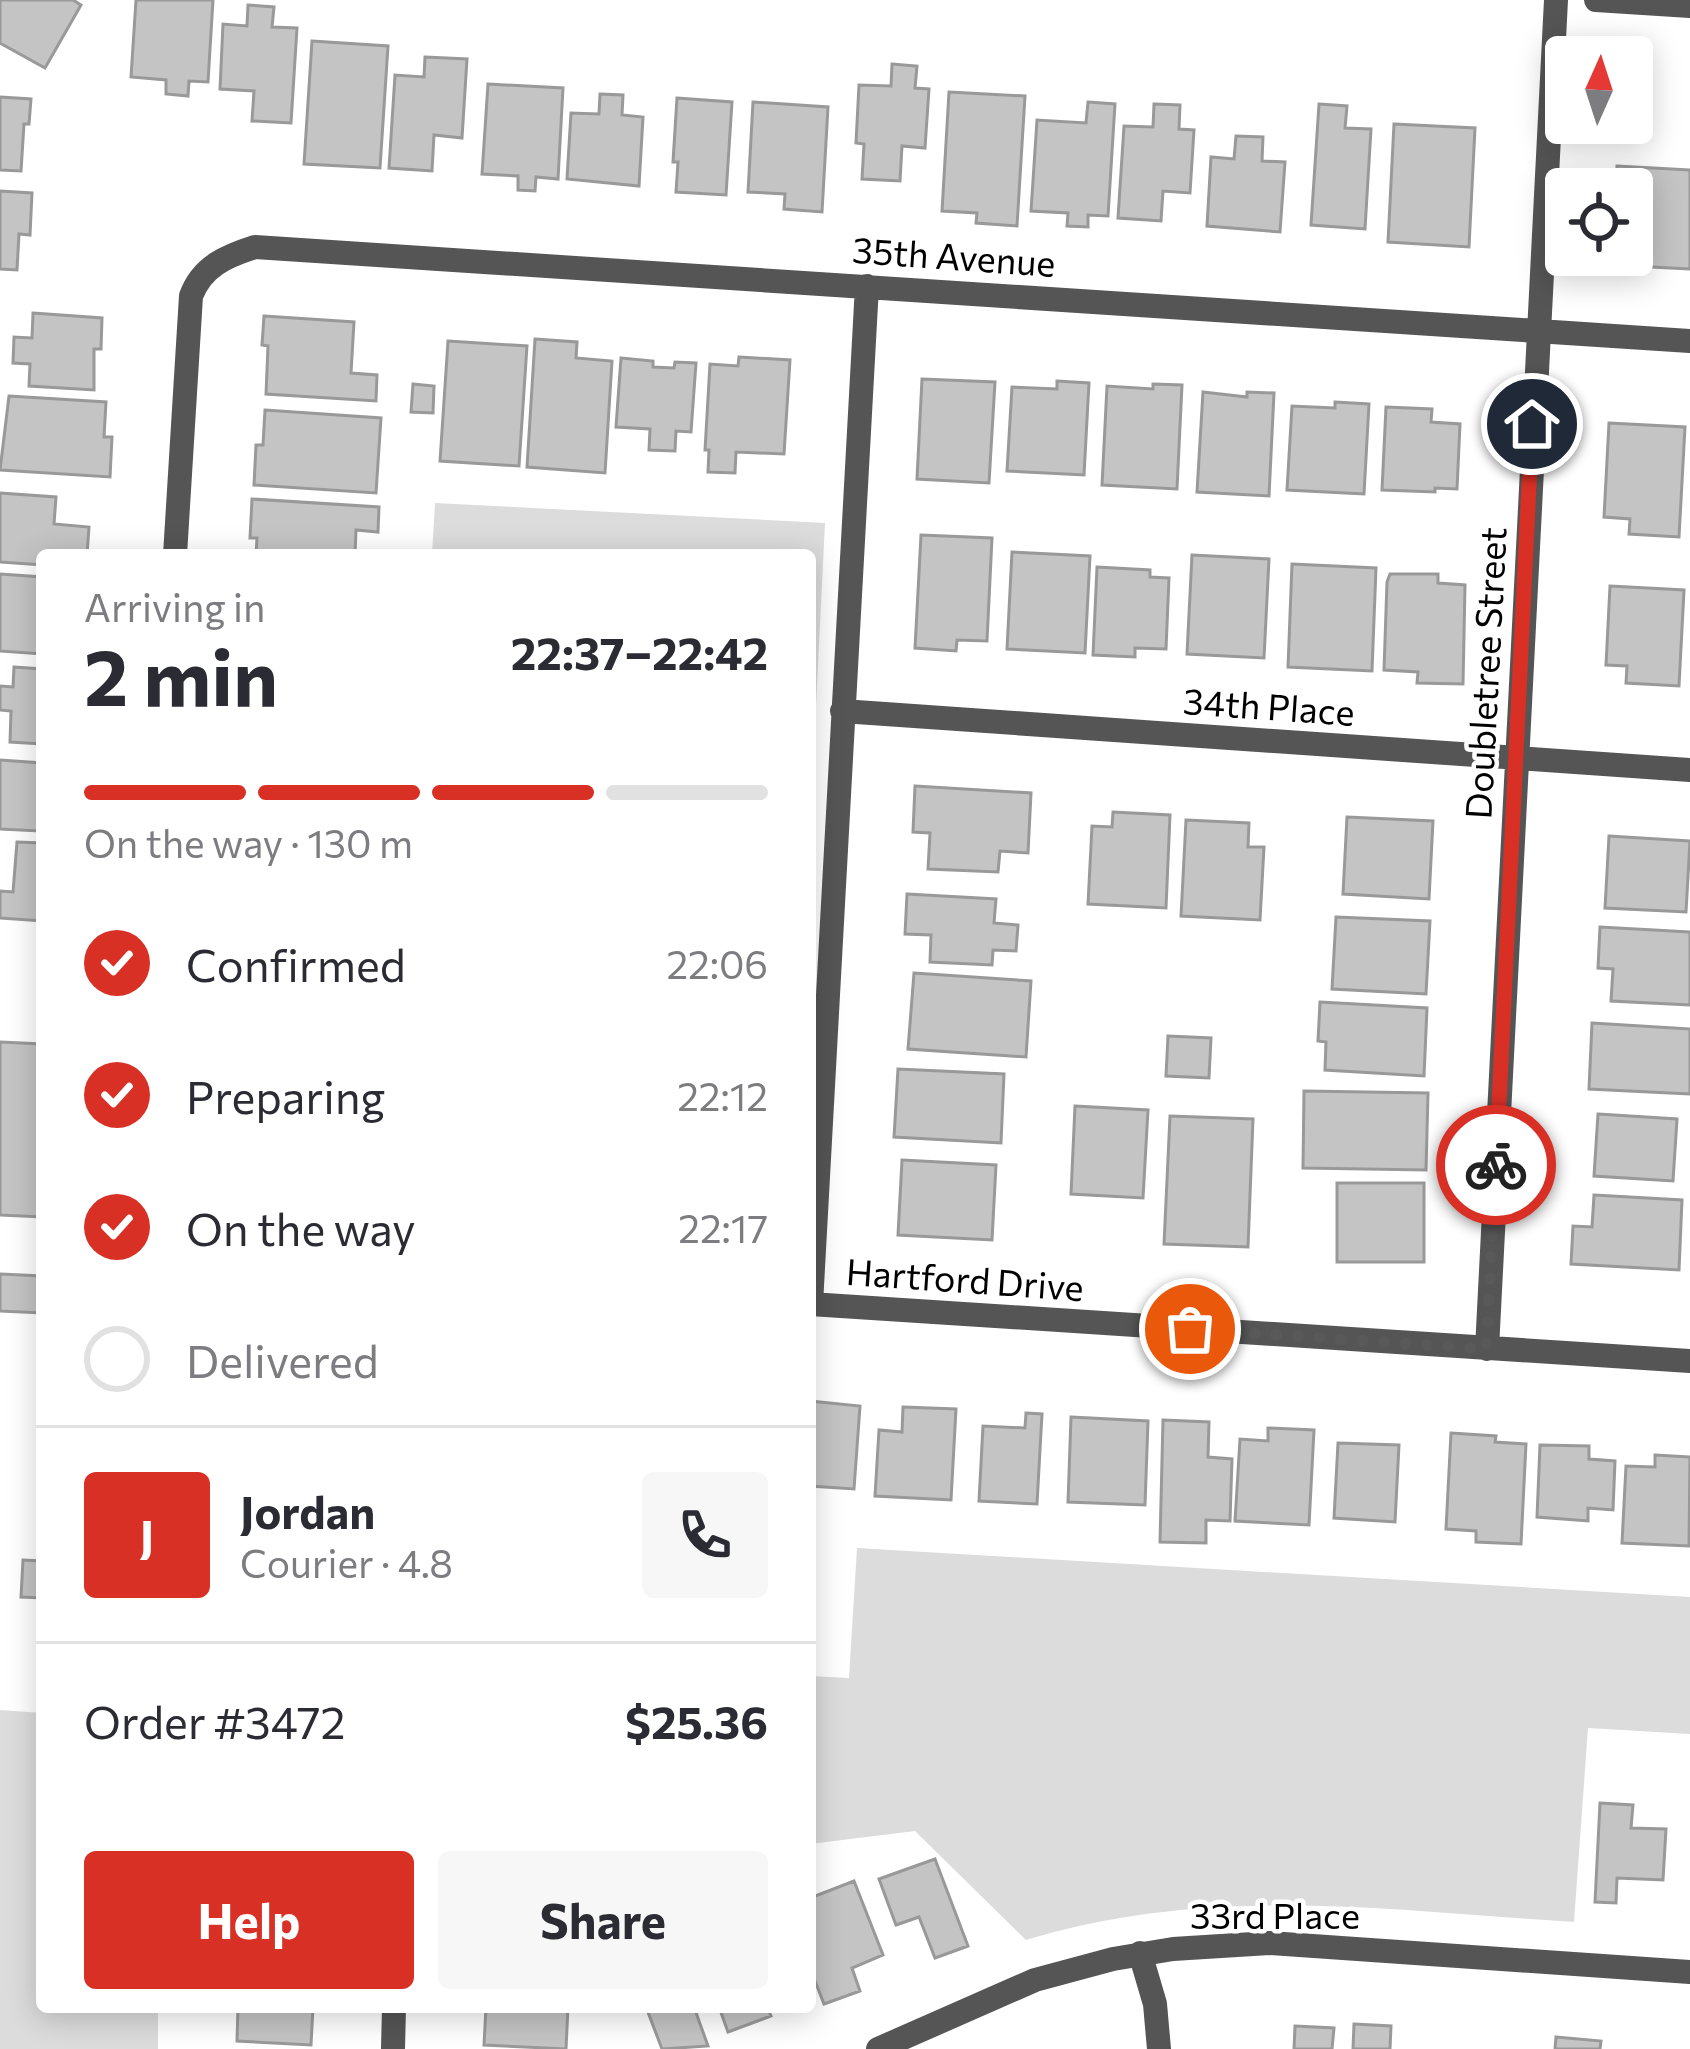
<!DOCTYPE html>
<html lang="en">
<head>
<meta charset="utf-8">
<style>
  :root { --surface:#fff; --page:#f7f7f7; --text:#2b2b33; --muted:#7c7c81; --line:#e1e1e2; --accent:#d93025 }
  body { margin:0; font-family:Commissioner,sans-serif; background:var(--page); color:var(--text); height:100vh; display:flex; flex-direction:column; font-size:45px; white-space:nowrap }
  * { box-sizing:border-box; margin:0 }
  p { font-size:39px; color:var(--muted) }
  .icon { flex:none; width:66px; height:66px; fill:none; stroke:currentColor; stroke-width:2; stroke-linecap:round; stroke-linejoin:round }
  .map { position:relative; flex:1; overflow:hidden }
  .side { position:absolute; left:36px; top:549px; width:780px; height:1464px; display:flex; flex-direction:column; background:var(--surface); border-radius:12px; box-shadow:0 6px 30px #0003 }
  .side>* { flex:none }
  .needle { width:78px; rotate:3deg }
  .buttons { position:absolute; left:1545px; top:36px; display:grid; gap:24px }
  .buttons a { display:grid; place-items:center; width:108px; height:108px; border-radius:12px; background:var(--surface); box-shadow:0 6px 30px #0003; font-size:60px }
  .pin { position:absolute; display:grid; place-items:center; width:102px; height:102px; color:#fff; margin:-51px; border:6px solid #fff; border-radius:50%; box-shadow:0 3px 12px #0007 }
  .courier { position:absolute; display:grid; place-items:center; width:120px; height:120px; margin:-60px; border:9px solid #d93025; border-radius:50%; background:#fff; color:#222; box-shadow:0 3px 15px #0007 }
  .overview em { font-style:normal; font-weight:700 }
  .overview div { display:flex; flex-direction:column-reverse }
  .overview { display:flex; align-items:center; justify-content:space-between; height:204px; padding:0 48px }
  h1 { font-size:78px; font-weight:700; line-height:90px }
  .bar { display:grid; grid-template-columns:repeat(4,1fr); gap:18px 12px; align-content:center; height:144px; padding:0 48px }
  .bar i { height:15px; border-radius:9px; background:var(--line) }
  .bar .current { background:var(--accent) }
  .bar p { grid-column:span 4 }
  .line { display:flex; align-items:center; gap:30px; padding:0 48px; border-top:3px solid var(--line) }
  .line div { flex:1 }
  .round { display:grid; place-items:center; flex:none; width:126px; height:126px; border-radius:12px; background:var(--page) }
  ol { padding:0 48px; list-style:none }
  li { display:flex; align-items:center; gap:36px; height:132px }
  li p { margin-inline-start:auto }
  li .icon { padding:12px; border-radius:50%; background:var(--accent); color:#fff; stroke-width:4 }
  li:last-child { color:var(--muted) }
  li i { width:66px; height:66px; border:6px solid var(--line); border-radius:50% }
  .cta { display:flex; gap:24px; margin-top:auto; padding:24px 48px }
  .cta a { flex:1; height:138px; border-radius:12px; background:var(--accent); color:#fff; font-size:48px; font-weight:700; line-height:138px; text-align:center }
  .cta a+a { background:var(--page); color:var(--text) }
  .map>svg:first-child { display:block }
  .green { fill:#dcdcdc }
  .building { fill:#c4c4c4; stroke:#999; stroke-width:3 }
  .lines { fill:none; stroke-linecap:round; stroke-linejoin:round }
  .minor { stroke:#555; stroke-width:24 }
  .tertiary { stroke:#555; stroke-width:24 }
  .done { stroke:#595959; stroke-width:12; stroke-dasharray:0 21.6 }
  .route { stroke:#d93025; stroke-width:15 }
  .labels { text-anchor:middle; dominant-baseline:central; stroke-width:9; stroke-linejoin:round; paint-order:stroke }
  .street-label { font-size:36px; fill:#000; stroke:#fff }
</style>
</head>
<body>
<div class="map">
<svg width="1690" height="2049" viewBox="0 0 1690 2049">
  <rect width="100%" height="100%" fill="#fff"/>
  <path class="green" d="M435,503L825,523L810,827V555H432Z
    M857,1548L1690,1597V1734L1588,1728L1574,1922C1385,1910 1211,1884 1026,1940L915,1831L810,1844V1676L849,1678Z
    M0,1710L42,1713V2007H158V2049H0Z"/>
  <path class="building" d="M0,0H73L81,5L45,68L0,43Z
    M136,0H213L208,82L189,81L188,96L166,94V80L131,77Z
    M248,5L274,7L272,27L297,28L291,123L252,121L254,91L220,89L223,24L247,26Z
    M312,41L388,46L380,168L304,164Z
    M425,57L467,59L462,138L434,135L432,171L389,168L395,75L424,77Z
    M892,64L917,66L915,88L929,89L925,148L902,146L900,181L862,179L864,144L856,143L859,85L891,86Z
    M488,84L563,88L558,179L536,177L535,191L518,190V176L482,174Z
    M949,92L1025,96L1017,226L976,223L977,213L942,211Z
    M600,94L623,95L622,115L643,117L639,186L567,179L571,113L599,114Z
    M0,97L31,99L29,124H24L21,171L0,170Z
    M677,98L732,102L726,195L676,192L678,162H673Z
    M753,102L828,107L822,212L784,209L785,194L748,192Z
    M1088,102L1115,104L1108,216L1088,215V227L1067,226L1068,213L1031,211L1037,120L1086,123Z
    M1154,104L1180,105L1179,129L1194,130L1190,193L1163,191L1161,221L1118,218L1124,126L1153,127Z
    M1319,104L1347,106L1345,128L1371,129L1365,229L1311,225Z
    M1394,124L1475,128L1469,247L1388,242Z
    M1236,136L1263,137L1262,161L1285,162L1280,232L1207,226L1211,157L1234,159Z
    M1617,166L1690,170V269L1612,265L1613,255H1632V189H1616Z
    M0,191L32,193L30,235L19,234L17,270L0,269Z
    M33,313L102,318L101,349H94V390L29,386L30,364L13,363L14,337L32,338Z
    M264,316L354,322L351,373L377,375L376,401L266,394L268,346L262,345Z
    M535,339L577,342L576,358L612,361L605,473L527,467Z
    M448,341L527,346L519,466L440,461Z
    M739,357L790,360L784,454L736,452L735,473L708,472L709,450H705L710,364L738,366Z
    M621,358L653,361V367L674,368L675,362L696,363L691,432L676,431L675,451L649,450L650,429L616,427Z
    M922,379L995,382L989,483L917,479Z
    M1057,381L1089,383L1084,475L1007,471L1012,387L1057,389Z
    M413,384L434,386L433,413L411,412Z
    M1153,384L1182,385L1177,489L1102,485L1107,386L1153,389Z
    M1203,392L1247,397V392L1274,393L1269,496L1197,492Z
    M9,396L106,402L104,437H112L110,477L0,470Z
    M1335,402L1369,404L1364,494L1287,490L1292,406L1335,408Z
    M1386,407L1432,409L1431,422L1460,424L1457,489L1435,488V492L1382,490Z
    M265,410L381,418L376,493L254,485L256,445H263Z
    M1609,423L1685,427L1679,537L1629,534L1630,519L1604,517Z
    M0,493L56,497L54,524L89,527L87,555H42V565L0,562Z
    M252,499L379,507L378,532L356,530L355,555H256L257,538H250Z
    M921,535L992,538L987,641L957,640L956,651L915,648Z
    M1012,552L1090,556L1085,653L1007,649Z
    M1192,555L1269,559L1264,658L1187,654Z
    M1292,564L1376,568L1372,671L1288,667Z
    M1097,567L1150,570V577L1169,578L1166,649L1135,648V657L1093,655Z
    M0,574L42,577V654L0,651Z
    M1390,574H1438V583L1465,585L1463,684L1417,683L1418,672L1384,670L1387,582Z
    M1610,586L1684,590L1679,686L1626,683L1627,666L1606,665Z
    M14,667L42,669V744L10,742L11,711L0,710V686L13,687Z
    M0,760L42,763L39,831L0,829Z
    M915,786L1031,793L1028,853L1000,851L998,872L928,869L930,833L913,832Z
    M1113,812L1170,815L1166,908L1088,904L1092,826L1112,827Z
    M1347,817L1433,821L1429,899L1343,894Z
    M1186,820L1249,823L1248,847H1264L1260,920L1181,916Z
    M1609,836L1690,841L1686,912L1605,908Z
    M17,842L42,843V921L0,918V891L13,892Z
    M907,894L996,899L994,923L1018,925L1016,951L993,950L992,965L930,962L931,935L905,934Z
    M1336,917L1430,921L1426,994L1332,989Z
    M1600,927L1690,932V1005L1611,1001L1613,969L1598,968Z
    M914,973L1031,981L1026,1057L908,1049Z
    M1320,1002L1427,1008L1424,1076L1325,1070L1326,1042L1318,1041Z
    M1592,1023L1690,1029V1094L1589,1089Z
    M1168,1036L1211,1038L1209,1078L1166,1076Z
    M0,1042L42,1044V1217L0,1215Z
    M898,1069L1004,1074L1001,1143L894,1137Z
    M1304,1091L1428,1093L1426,1170L1303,1168Z
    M1075,1106L1148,1110L1143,1198L1071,1194Z
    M1598,1114L1677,1119L1673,1181L1594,1176Z
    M1170,1116L1253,1119L1248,1247L1164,1244Z
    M902,1160L996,1165L992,1240L898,1235Z
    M1337,1183H1424V1262H1337Z
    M1594,1195L1682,1200L1679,1270L1571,1264L1573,1226L1592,1227Z
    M0,1274L42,1276V1313L0,1311Z
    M810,1401L860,1406L854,1489L810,1486Z
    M903,1407L956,1409L951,1500L875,1496L879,1430L902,1432Z
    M1026,1413L1042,1414L1037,1504L979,1501L983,1426L1025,1428Z
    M1071,1417L1148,1421L1145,1505L1068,1502Z
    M1163,1420L1209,1422L1208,1457L1232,1459L1230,1521L1206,1520V1543L1160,1542Z
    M1268,1428L1314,1430L1309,1525L1235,1521L1240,1439L1268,1441Z
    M1451,1433L1496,1436L1495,1442L1526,1444L1521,1544L1476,1542V1531L1446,1529Z
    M1338,1443L1399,1445L1395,1522L1334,1518Z
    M1540,1445L1589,1446V1459L1615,1461L1613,1510L1588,1508V1521L1537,1517Z
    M1655,1455L1690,1457L1689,1546L1622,1543L1626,1466L1655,1467Z
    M23,1560L42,1561V1598L21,1597Z
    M1600,1803L1633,1805L1631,1828L1666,1829L1663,1880L1617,1878L1616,1903L1595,1902Z
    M935,1859L968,1946L935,1958L919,1917L896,1925L879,1879Z
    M854,1881L883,1955L852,1968L860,1991L824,2004L810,1968V1898Z
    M238,2007H313L311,2045L237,2041Z
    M486,2007H568L566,2049L484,2045Z
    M646,2007H694L708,2046L662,2049Z
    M719,2007H767L771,2016L728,2032Z
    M1354,2024L1391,2026L1390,2049H1353Z
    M1295,2026L1334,2028L1332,2049H1294Z
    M1556,2037L1601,2041L1600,2049H1555Z"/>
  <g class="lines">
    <path class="minor" d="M175,555L191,296C202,266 227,256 255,247L1690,341
      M842,711L1690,770
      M810,1304L1690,1361
      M811,1304L867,286
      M1487,1349L1556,0
      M1140,1953L1155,2004L1159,2049
      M393,2049L394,2007
      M878,2049L1035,1980L1113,1959L1173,1949L1269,1943L1690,1972"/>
    <path class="tertiary" d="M1596,0L1690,6"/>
  </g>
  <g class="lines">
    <path class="done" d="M1190,1329L1486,1349L1496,1165"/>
    <path class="route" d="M1496,1165L1532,424"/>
  </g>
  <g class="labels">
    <g class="street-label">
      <text transform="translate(954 255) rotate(4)">35th Avenue</text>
      <text transform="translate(1484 673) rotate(-87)">Doubletree Street</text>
      <text transform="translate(1269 705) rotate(4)">34th Place</text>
      <text transform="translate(965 1278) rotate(4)">Hartford Drive</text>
      <text x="1275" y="1914">33rd Place</text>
    </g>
  </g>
</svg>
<div class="buttons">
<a><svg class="needle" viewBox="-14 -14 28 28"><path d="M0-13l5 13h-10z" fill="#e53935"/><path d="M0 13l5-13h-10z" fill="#7c7c81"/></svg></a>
<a><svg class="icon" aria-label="locate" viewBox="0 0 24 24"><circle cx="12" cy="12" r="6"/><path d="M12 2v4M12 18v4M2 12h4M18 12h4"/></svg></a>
</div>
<div class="pin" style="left:1190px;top:1329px;background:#ea580c"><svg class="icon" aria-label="bag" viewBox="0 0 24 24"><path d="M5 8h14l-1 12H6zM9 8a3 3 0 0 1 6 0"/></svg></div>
<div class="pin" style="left:1532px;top:424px;background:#1f2937"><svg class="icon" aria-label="home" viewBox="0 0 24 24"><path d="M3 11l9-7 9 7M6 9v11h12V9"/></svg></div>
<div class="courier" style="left:1496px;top:1165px"><svg class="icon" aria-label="bike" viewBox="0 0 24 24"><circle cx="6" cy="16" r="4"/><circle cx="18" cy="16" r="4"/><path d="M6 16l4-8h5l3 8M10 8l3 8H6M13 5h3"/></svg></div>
<section class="side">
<div class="overview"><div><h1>2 min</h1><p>Arriving in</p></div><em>22:37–22:42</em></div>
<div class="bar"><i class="current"></i><i class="current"></i><i class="current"></i><i></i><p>On the way · 130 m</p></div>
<ol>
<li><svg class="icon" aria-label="check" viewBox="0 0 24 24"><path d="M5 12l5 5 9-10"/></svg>Confirmed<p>22:06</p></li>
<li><svg class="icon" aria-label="check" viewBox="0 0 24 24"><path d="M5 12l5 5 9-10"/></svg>Preparing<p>22:12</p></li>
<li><svg class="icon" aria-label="check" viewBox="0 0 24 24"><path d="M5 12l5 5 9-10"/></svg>On the way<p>22:17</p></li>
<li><i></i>Delivered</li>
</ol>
<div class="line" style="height:216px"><b class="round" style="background:var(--accent);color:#fff">J</b><div><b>Jordan</b><p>Courier · 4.8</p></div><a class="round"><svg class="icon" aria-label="phone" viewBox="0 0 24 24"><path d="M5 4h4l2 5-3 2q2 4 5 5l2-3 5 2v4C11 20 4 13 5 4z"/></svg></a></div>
<div class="line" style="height:156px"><div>Order #3472</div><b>$25.36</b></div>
<div class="cta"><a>Help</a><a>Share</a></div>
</section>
</div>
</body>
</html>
